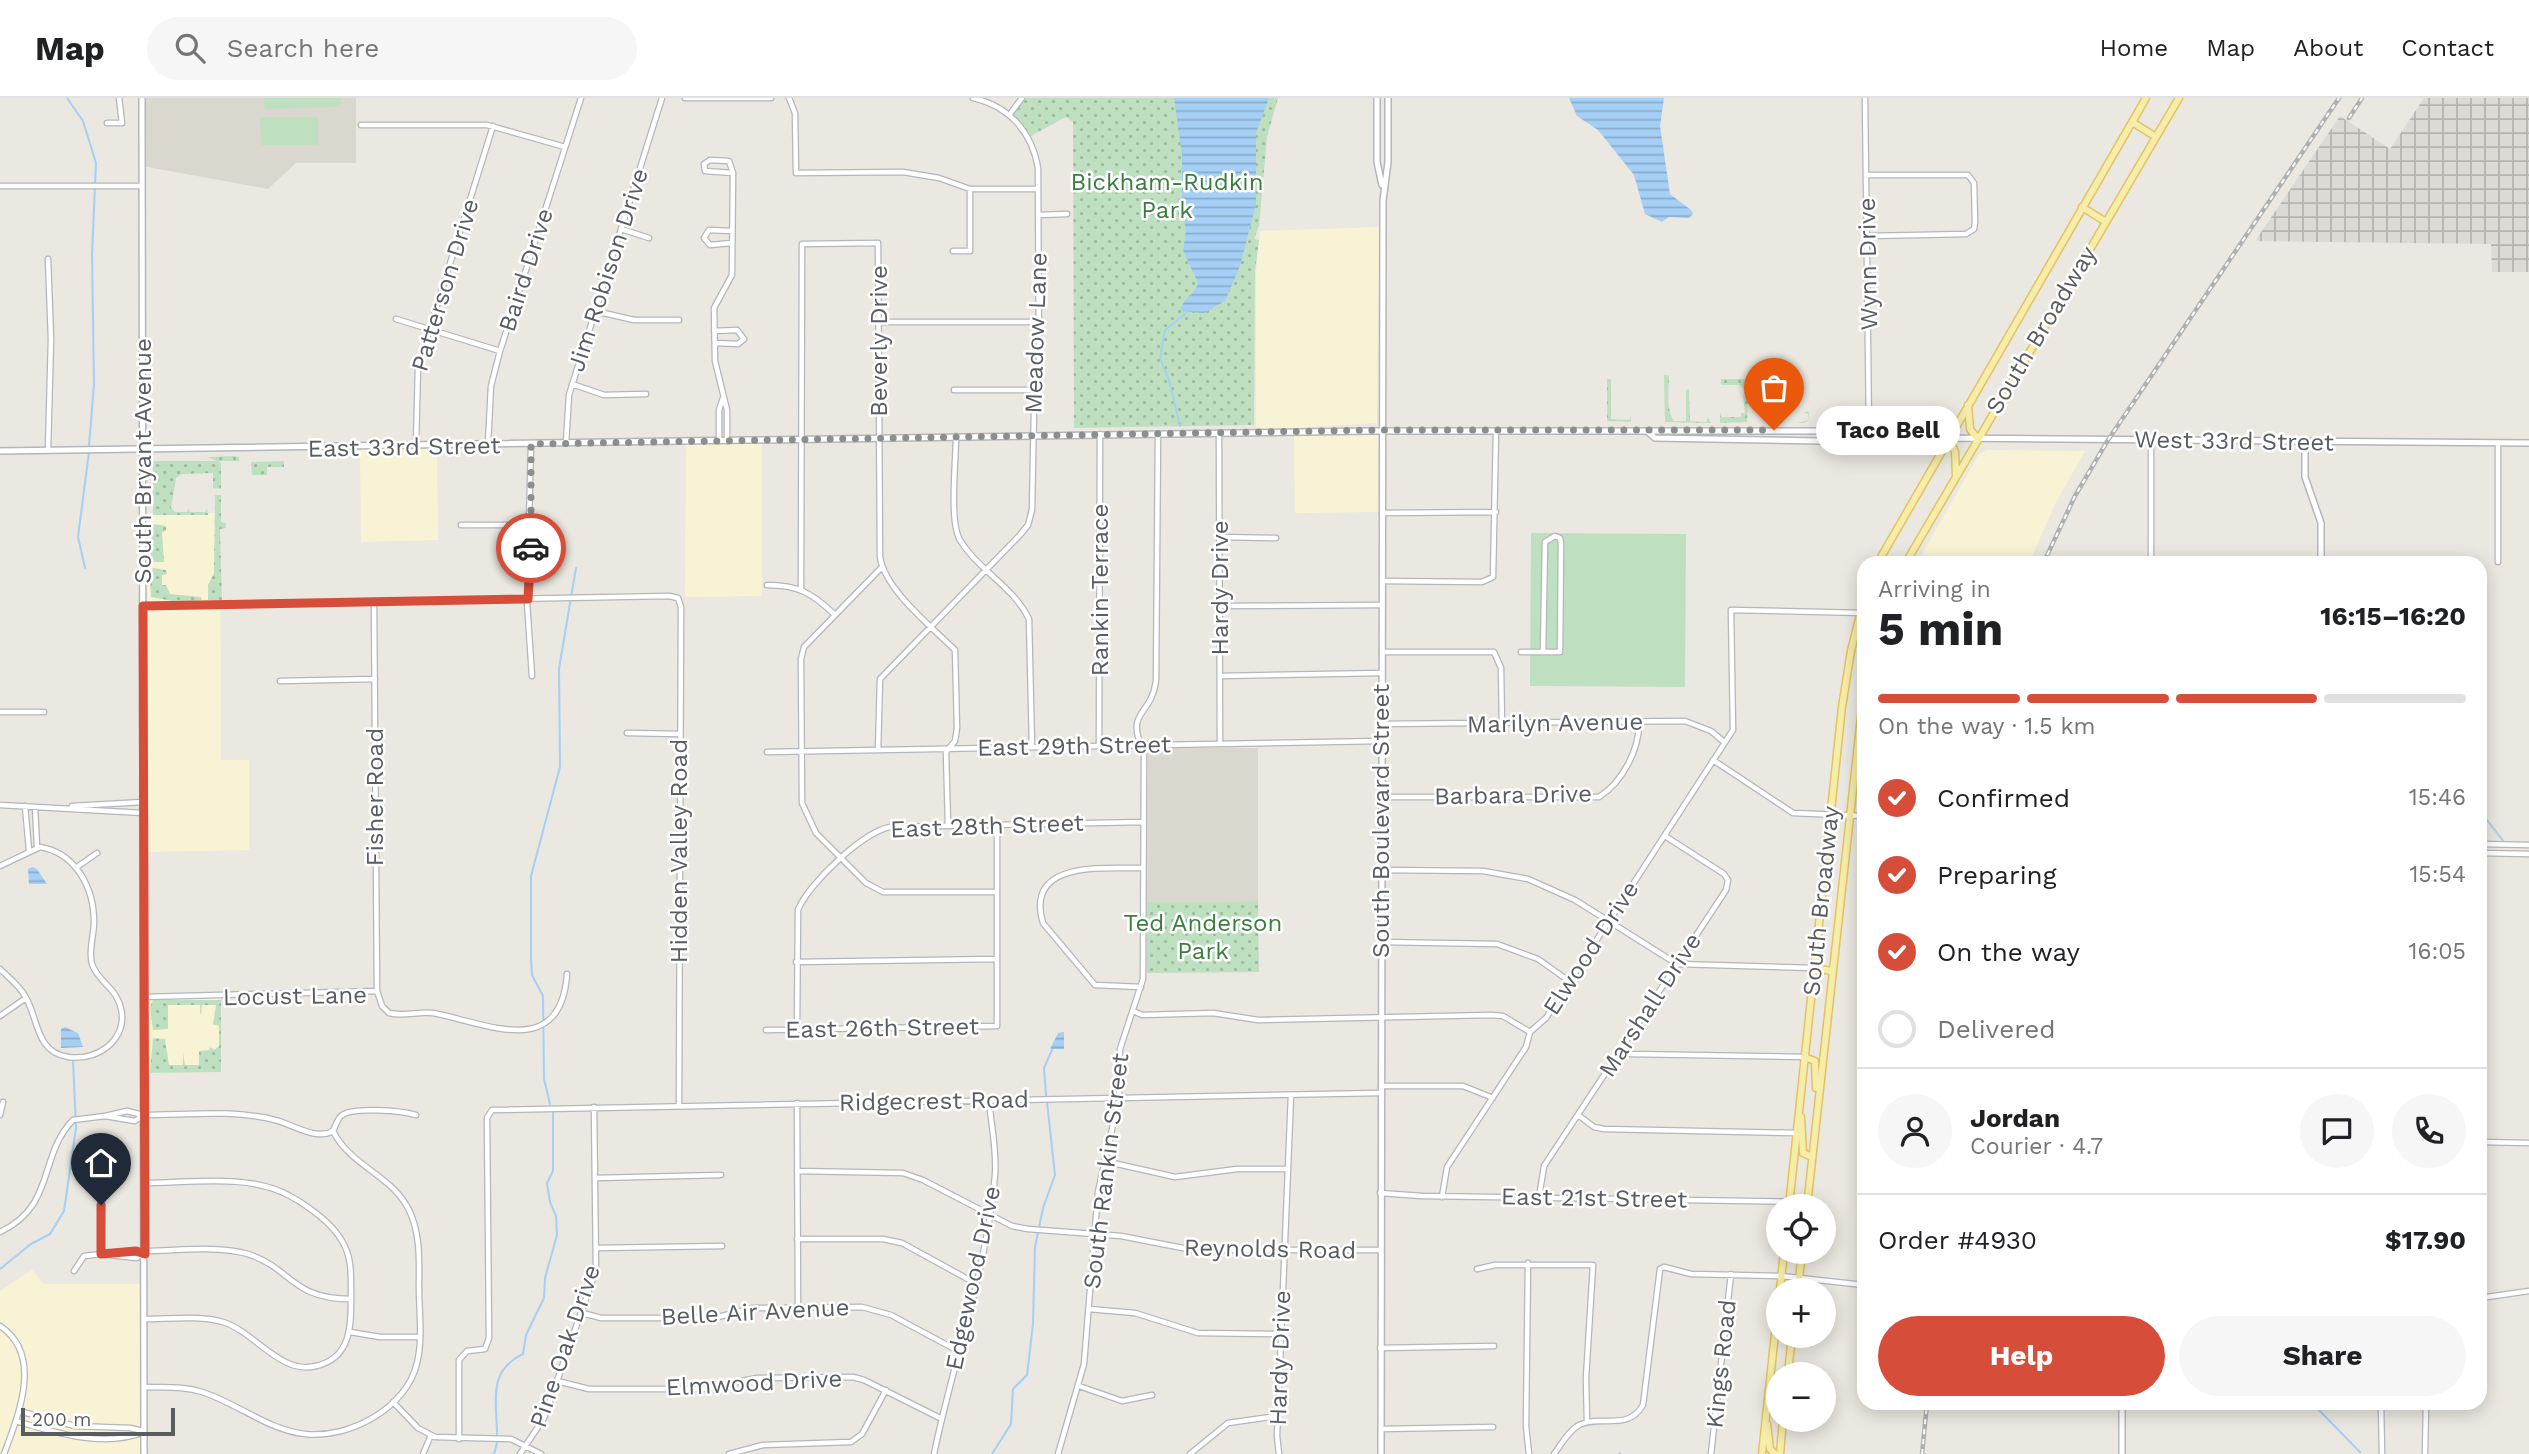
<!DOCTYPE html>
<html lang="en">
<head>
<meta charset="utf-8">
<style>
  :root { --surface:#fff; --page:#f6f6f6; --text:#202124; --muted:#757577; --line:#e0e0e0; --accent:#d64d3a }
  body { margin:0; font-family:"Work Sans",sans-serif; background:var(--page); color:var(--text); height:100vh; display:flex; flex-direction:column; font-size:26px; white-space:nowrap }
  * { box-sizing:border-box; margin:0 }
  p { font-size:23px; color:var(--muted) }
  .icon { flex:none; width:38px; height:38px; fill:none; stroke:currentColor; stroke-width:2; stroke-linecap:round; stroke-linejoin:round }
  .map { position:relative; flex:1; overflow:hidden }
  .panel { position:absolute; left:1857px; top:458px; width:630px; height:854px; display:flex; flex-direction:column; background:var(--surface); border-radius:21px; box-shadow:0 4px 18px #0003 }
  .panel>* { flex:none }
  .buttons { position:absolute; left:1766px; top:1096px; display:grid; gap:14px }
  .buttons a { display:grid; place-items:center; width:70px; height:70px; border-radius:50%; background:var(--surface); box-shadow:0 4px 18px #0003; font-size:35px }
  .scale { position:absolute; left:21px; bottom:18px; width:154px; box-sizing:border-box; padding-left:7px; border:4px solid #595c60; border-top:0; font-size:19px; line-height:24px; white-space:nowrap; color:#595c60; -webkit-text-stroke:5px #fff; paint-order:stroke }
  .pin { position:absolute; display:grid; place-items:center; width:60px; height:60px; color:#fff; margin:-72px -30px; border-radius:50% 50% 50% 0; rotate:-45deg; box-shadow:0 0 7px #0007 }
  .pin .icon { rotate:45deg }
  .courier { position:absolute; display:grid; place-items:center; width:70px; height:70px; margin:-35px; border:5px solid #d64d3a; border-radius:50%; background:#fff; color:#222; box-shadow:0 2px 9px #0007 }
  .bubble { position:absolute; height:49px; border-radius:24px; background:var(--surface); box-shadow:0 4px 18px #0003; font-size:23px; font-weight:700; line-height:49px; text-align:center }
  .overview em { font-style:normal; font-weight:700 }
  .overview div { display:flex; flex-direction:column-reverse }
  .overview { display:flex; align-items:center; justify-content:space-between; height:119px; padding:0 21px }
  h1 { font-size:46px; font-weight:700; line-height:52px }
  .bar { display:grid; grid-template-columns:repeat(4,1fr); gap:10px 7px; align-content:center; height:84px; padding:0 21px }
  .bar i { height:9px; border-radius:5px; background:var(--line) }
  .bar .current { background:var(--accent) }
  .bar p { grid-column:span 4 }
  .line { display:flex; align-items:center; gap:18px; padding:0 21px; border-top:2px solid var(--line) }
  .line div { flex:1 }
  .round { display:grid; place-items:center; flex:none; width:74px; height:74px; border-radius:37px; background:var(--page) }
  ol { padding:0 21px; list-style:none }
  li { display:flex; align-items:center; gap:21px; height:77px }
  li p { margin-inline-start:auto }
  li .icon { padding:7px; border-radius:50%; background:var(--accent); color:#fff; stroke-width:4 }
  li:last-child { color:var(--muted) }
  li i { width:38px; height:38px; border:4px solid var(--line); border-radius:50% }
  .primary-button { display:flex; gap:14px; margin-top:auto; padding:14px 21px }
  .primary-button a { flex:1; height:80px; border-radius:42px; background:var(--accent); color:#fff; font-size:28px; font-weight:700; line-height:80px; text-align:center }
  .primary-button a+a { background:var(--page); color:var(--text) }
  header { display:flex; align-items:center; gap:42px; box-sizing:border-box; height:98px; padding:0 35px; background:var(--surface); border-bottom:2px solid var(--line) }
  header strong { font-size:33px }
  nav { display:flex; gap:38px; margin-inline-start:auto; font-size:24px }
  .search { width:490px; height:63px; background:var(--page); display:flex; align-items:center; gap:18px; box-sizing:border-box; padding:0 24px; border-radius:38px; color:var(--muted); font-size:26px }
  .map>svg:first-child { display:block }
  .commercial { fill:#f9f3d6 }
  .industrial { fill:url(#industrial-grid) }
  .education { fill:#dad7ce }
  .green { fill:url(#green-dots) }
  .pitch { fill:#bfe0c0 }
  .water { fill:url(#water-rules) }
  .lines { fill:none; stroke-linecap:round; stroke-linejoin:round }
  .stream { stroke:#a5cff5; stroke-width:2 }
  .street-casing { stroke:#b3b6ba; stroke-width:7 }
  .secondary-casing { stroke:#b4b6bc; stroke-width:8 }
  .primary-casing { stroke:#e2c362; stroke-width:9 }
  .street { stroke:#fff; stroke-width:4.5 }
  .secondary { stroke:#fff; stroke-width:5 }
  .primary { stroke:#f6edaa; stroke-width:6 }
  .rail-casing { stroke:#afb0b0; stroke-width:4.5 }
  .rail { stroke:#fff; stroke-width:2; stroke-dasharray:5; stroke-linecap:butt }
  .done { stroke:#8c8d8d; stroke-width:7; stroke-dasharray:0 12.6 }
  .route { stroke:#d64d3a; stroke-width:9 }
  .labels { text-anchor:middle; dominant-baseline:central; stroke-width:5; stroke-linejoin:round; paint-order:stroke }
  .park-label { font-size:24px; fill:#3c7c41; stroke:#fff }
  .street-label { font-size:24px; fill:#595c60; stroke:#fff }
</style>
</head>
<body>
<header>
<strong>Map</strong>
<div class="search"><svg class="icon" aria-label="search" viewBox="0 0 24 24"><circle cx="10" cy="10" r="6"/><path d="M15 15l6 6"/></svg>Search here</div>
<nav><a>Home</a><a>Map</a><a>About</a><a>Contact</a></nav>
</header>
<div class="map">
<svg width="2529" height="1356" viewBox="0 0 2529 1356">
  <defs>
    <pattern id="industrial-grid" width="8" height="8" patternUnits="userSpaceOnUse" patternTransform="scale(1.75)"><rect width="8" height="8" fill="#dcdad5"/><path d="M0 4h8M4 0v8" fill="none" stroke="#b5b4b0"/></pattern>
    <pattern id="green-dots" width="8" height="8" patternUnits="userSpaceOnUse" patternTransform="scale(1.75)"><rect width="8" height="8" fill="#bfe0c0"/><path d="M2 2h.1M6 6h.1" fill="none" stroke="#9eb99f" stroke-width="1.8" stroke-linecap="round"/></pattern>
    <pattern id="water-rules" width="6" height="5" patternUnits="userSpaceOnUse" patternTransform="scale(1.75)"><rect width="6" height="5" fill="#a5cff5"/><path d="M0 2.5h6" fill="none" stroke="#89abca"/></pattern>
  </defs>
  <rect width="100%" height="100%" fill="#eae8e0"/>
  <path class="commercial" d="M1379,129L1377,325L1256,332V174L1260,133Z
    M1378,335L1379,414L1295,415L1294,338Z
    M762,342V498L685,499L686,344Z
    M437,348L438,442L361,444L360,349Z
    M1987,352L2085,353L2056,404L2029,465H1917L1979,356Z
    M143,415H220L221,662H249V752L143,754Z
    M143,899H221V974L143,975Z
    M32,1172L44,1186H144V1356H0V1193Z"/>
  <path class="industrial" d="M2424,0H2529V174H2492L2491,146L2255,143L2340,18L2390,51Z"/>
  <path class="education" d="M142,0H356V65H296L268,91L142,68Z
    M1148,650H1258V803L1147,804Z"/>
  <path class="green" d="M1022,0H1278L1267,39L1259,128L1254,141L1259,142L1255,173L1254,327L1074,330L1073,24L1066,19L1029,39L1010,16Z
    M1664,277L1669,278C1669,291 1665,310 1674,323H1686V292L1689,291L1690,323L1706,324L1708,319L1711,325L1665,324Z
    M1607,281H1611V321L1630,322L1631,317V324L1607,323Z
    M1721,281H1747L1749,287L1744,291L1739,287H1721Z
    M1765,282L1786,283L1790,286L1788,289L1765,291V319C1777,325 1797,327 1808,322V316L1804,315L1807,313L1809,314L1808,323L1803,325L1770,324L1766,323H1764Z
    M1743,297L1748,301L1747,324L1720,325V315L1722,319H1741V315H1745Z
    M234,358L239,359V363H218L221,365V391L213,390V375L182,376L176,380L171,410L175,414H187L188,410L190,414H205L207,410L208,417H153V363H217L207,359Z
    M284,363V369H267V377H252L251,364Z
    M215,397H221V424L226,425V430L220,431L222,504L208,502V487L214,475Z
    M153,426L166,428V433L162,434L164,464H153L150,455Z
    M153,470L166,472L167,476L162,477V487H166L170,496L201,499L202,502L183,505L151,499L150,478Z
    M1258,803L1259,874L1147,875V804Z
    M153,902H221V974L150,975L153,940L165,941L169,967H183V954L185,967H199V953L209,952L210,949L214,952L219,948V928L213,926L216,907H202L201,920L200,907H168V931L153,932L150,909Z"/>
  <path class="pitch" d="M264,0H341V5L335,9L265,11Z
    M260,19H318V47H261Z
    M1531,435L1686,436L1685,589L1530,588Z"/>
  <path class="water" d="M1174,0H1269L1256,35V106L1240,168L1225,203L1204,215L1181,213C1181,201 1195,197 1198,185L1183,152L1186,134L1182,110V57Z
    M1569,0H1664L1660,28L1670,96L1691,112L1693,116L1689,120L1669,119L1662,124L1645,116L1634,77L1598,32L1577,18Z
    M32,769L37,771L47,786H29L28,771Z
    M65,929L78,935L83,949L61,950V931Z
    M1064,934V951H1050L1058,935Z"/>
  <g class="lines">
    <path class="stream" d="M67,0L83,23L96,65L92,156L94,286L89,348
      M1180,328L1169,282L1160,260L1165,232L1186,215
      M85,470L78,439L89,354
      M2480,713L2504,744
      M1046,998L1044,970L1052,952
      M550,1006L544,981L543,898L532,877L531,860V778L560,669L559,571L576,470
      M0,1171L31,1146L50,1136L64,1113L76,1030L73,962
      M2313,1306L2360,1354
      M497,1337C497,1303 487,1273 523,1256L526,1237L544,1200L545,1180L557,1137L556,1118L550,1104L547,1085L553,1073V1014
      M494,1356L497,1345
      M992,1356L1011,1326L1013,1291L1027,1277L1033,1226L1035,1149L1043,1110L1055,1077L1047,1004
      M1619,1356L1620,1355"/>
    <defs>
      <path id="street" d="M685,0H771
        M789,0L795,15L796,75L903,74L939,80L970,91H1038
        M1865,0L1869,333
        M1010,16L1022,0
        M107,25H122L119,0
        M361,27H487L565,49
        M1867,77H1968L1974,85L1975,125L1974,131L1966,136L1868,138
        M0,88H142
        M1038,117L1067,116
        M621,131L649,140
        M732,133L709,132L704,140L710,147L732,145
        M953,153H970V91
        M595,213L634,222H679
        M396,221L500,253
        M879,224H1038
        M714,233L737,232L744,241L738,246L715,245
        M572,286L604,297L646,296
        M954,292H1037
        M1219,335L1220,646
        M956,338C956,362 949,424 960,442C978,472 1014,489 1029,521L1032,649
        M2151,342V466
        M719,343V312L723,300
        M727,343V312L715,263L714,210L732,177L733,75L705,73L704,66L710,62L729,63L733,75
        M566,345L569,297L662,0
        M488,346L491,288L500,253L581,0
        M531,346L527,504L532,578
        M2498,346V464
        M416,347L418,268L493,28
        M48,352L51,241L48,161
        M1382,415L1496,414
        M461,427H531
        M1220,439L1276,440
        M881,470L804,549L801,561L802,705L816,735L866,785L883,794H996
        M1382,483L1482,484L1493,479L1496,333
        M767,487C798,487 812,495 834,516
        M801,490L802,146L878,145L880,459C885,492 932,529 955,552L957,630L955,643L946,654L948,727
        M374,504L377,893
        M143,508L669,498L678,500L681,509L679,1007
        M1219,508L1382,507
        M1382,554H1494L1501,570L1502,627
        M1521,554H1560L1561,446L1560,440L1555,438L1545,444L1543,554
        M1220,578L1382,575
        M280,583L375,581
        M0,614H44
        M1381,626L1685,623L1711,633L1724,644
        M627,635L680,636
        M1099,648L1100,336
        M878,652L880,581L1020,437L1028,427L1032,412L1034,312L1039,274L1038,70C1032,34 1009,8 973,0
        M767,654L1381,643
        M1713,662L1793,715L1864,718
        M1381,699H1599C1623,684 1640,650 1639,623
        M0,707L143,715
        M25,708L29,752
        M72,708L143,704
        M35,709L37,749
        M2480,746L2529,747
        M2480,755L2529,756
        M0,768L40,749C76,755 94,790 94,824C94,838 88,852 92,866C97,881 111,888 117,900C135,935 102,964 68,959C35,954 39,921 25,898C19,887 9,880 0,871
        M77,769L97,755
        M1381,772L1483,773L1528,781L1575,802L1677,866L1814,870
        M1381,844L1497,846L1538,861L1569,883
        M796,864L996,861
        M1141,889L1095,887L1043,825C1024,761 1106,771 1143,770
        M143,899L377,893L382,908L389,915C405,919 422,912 438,916C490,927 561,961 567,876
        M1133,913L1142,917L1213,915L1258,922L1491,917L1503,918L1530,934
        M0,918L26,900
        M797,931L798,812C808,786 863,734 890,729L1144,724
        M766,932L997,928V727
        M1530,934L1546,920L1733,632L1731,512L1864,515
        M1619,953L1631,956L1804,959
        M1381,988H1463L1493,1000
        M797,1005L798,1209
        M0,1017L3,1004
        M1578,1017L1594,1029L1604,1031L1796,1035
        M105,1018L127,1013L143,1017C186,1017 233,1011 275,1022C292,1026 316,1043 333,1033C335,1029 337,1022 341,1018C351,1008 403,1013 416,1017
        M2480,1044L2529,1045
        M103,1047L101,1156L136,1160L144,1156
        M1104,1063L1175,1079L1237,1071H1288
        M797,1073L903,1075L923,1082L1012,1128L1028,1131L1121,1138L1193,1152H1380
        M596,1080L721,1077
        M144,1085C190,1085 249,1075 290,1098C308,1108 332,1125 342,1143C352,1159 351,1177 351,1195C351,1224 353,1260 316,1268C280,1277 255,1234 223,1224C199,1217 169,1221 144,1221
        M1380,1095L1422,1098L1808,1104
        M1442,1099L1447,1069L1526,949L1530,934
        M1539,1099L1544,1068L1726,792L1728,782L1724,776L1665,738
        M0,1134C56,1108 38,1058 73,1022L105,1018L135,1023L143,1017
        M797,1141H883L902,1145L975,1185
        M597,1150L722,1148
        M145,1153C177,1153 217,1147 248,1156C293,1171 291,1201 351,1201
        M118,1156L136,1153L144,1155
        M1528,1165L1526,1328L1529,1356
        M1477,1171L1495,1167H1593L1586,1280L1587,1324
        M74,1173L84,1158L101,1156
        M2480,1200L2529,1193
        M1089,1211L1135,1215L1198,1235L1281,1236
        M582,1215L601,1220H714L753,1210L862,1209L891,1217L960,1254
        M0,1228C44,1257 18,1318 4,1356
        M350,1234L380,1239H419
        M1380,1250L1494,1248
        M557,1283L589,1291H703L757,1280L853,1279L864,1282L942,1321
        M1079,1288L1122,1303L1152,1297
        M144,1289C164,1290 183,1288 202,1294C237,1305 268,1332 305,1336C349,1341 407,1310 417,1265C423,1241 419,1214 419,1190C419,1164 421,1137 409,1112C392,1077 350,1068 333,1033
        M393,1304L418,1330L435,1339L511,1341L541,1356
        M2381,1306L2382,1356
        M19,1313L75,1328L130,1330L143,1333
        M16,1323C55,1335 105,1350 144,1334
        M1381,1331L1493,1329
        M459,1341V1262L467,1253L485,1251L489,1240L487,1020L492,1012L1380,995
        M423,1356L431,1337
        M520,1356L544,1320L596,1172L594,1009
        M729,1356L763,1347L851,1344L862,1336L886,1292
        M934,1356C953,1263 987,1172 995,1077C997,1052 991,1026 989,1002
        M1058,1356L1084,1266L1098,1094L1119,1000L1120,951L1143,881L1144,655C1124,611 1151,620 1156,583L1158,336
        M1190,1356L1228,1325L1278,1318
        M1279,1356L1277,1338L1291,997
        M1554,1356C1562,1346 1567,1334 1579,1327C1602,1316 1627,1334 1643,1307L1660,1171L1664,1169L1691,1176L1781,1178L1864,1187
        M1711,1356L1731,1176
        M2425,1356L2426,1306"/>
      <path id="secondary" d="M142,0L144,1356
        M1377,0V64L1382,87
        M1649,335L1655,340L1935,345L1949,340L2529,345
        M2305,344V379L2321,425V466
        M0,353L1370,333H1940L1949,340
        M2122,1306V1356
        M1381,1356L1383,103L1388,64V0"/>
      <path id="primary" d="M2132,24L2156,39
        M2082,109L2106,124
        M1968,307L1970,331L1977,340
        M1949,340L1955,354L1956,378
        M1877,466L2146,0
        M1905,466L2179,0
        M1814,870L1832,873
        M1804,959L1815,963L1816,990
        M1801,1019L1803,1055L1812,1059
        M1789,1108L1842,609L1851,553L1864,501
        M1807,1108L1864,592
        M1780,1192L1784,1153
        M1798,1192L1802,1153
        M1788,1276L1792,1237
        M1767,1326L1770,1351L1775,1356
        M1762,1356L1778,1208
        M1780,1356L1783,1321"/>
    </defs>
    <use href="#street" class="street-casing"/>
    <use href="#secondary" class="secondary-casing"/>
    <use href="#primary" class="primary-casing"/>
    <use href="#street" class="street"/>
    <use href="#secondary" class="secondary"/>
    <use href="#primary" class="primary"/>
    <defs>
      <path id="rail" d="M2349,20L2362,0
        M2043,466L2075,398L2108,342L2339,0
        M1922,1356L1927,1306"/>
    </defs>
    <use href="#rail" class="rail-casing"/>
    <use href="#rail" class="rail"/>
  </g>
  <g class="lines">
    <path class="done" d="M531,450V346L1382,332H1774"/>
    <path class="route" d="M101,1107V1156L136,1153L145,1156L143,508L528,501L531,450"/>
  </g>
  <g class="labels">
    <g class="park-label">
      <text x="1167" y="84">Bickham-Rudkin<tspan x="1167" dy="28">Park</tspan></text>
      <text x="1203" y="825">Ted Anderson<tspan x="1203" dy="28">Park</tspan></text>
    </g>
    <g class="street-label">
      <text transform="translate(1868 166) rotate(-91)">Wynn Drive</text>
      <text transform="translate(526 172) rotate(-72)">Baird Drive</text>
      <text transform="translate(608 172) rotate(-72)">Jim Robison Drive</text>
      <text transform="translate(445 187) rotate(-73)">Patterson Drive</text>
      <text transform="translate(2041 232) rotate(-59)">South Broadway</text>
      <text transform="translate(1036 235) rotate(-88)">Meadow Lane</text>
      <text transform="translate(879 243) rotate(-90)">Beverly Drive</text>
      <text transform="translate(2234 343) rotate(1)">West 33rd Street</text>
      <text transform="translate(404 349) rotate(-1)">East 33rd Street</text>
      <text transform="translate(143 363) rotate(-90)">South Bryant Avenue</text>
      <text transform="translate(1220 490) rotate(-90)">Hardy Drive</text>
      <text transform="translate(1100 492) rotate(-90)">Rankin Terrace</text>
      <text transform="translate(1555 625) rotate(-1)">Marilyn Avenue</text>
      <text transform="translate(1074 648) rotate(-1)">East 29th Street</text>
      <text transform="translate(1513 697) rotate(-1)">Barbara Drive</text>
      <text transform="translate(375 699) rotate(-90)">Fisher Road</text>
      <text transform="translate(1381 723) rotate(-90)">South Boulevard Street</text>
      <text transform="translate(987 728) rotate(-2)">East 28th Street</text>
      <text transform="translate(679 753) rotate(-90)">Hidden Valley Road</text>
      <text transform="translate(1821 803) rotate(-84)">South Broadway</text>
      <text transform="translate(1591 850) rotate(-57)">Elwood Drive</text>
      <text transform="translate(295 898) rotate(-1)">Locust Lane</text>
      <text transform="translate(1650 907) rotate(-57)">Marshall Drive</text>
      <text transform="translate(882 930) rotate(-1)">East 26th Street</text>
      <text transform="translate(934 1003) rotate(-1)">Ridgecrest Road</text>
      <text transform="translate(1106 1073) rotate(-83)">South Rankin Street</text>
      <text transform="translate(1594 1100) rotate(1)">East 21st Street</text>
      <text transform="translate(1270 1151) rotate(1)">Reynolds Road</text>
      <text transform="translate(973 1180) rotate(-78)">Edgewood Drive</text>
      <text transform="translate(755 1214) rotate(-3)">Belle Air Avenue</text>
      <text transform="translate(565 1248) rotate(-71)">Pine Oak Drive</text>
      <text transform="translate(1280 1260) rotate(-88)">Hardy Drive</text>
      <text transform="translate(1721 1266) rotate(-84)">Kings Road</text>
      <text transform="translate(754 1285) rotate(-3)">Elmwood Drive</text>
    </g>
  </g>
</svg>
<div class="buttons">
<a><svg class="icon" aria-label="locate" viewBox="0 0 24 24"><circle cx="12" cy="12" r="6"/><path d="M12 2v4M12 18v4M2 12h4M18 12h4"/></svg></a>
<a>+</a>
<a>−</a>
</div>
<div class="scale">200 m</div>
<div class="pin" style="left:1774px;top:332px;background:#ea580c"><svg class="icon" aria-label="bag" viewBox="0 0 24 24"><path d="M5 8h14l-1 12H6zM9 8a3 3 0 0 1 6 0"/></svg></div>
<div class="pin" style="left:101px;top:1107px;background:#1f2937"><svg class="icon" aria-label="home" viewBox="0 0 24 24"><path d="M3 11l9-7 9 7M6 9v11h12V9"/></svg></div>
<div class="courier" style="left:531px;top:450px"><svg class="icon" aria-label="car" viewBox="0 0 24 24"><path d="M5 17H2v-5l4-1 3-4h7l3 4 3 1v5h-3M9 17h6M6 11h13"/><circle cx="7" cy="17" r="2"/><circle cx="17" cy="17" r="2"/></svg></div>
<div class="bubble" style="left:1816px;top:308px;width:144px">Taco Bell</div>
<section class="panel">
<div class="overview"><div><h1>5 min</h1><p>Arriving in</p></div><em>16:15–16:20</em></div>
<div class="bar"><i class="current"></i><i class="current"></i><i class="current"></i><i></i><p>On the way · 1.5 km</p></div>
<ol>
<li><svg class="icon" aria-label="check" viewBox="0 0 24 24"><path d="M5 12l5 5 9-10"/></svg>Confirmed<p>15:46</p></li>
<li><svg class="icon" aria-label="check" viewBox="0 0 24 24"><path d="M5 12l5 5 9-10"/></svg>Preparing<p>15:54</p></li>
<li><svg class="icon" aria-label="check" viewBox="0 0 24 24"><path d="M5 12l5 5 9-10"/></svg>On the way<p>16:05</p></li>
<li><i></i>Delivered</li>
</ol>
<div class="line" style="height:126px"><a class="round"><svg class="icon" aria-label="person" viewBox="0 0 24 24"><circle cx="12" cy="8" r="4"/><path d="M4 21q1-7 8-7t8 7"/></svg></a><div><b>Jordan</b><p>Courier · 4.7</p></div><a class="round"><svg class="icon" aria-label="chat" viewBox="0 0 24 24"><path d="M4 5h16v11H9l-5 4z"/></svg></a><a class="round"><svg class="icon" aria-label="phone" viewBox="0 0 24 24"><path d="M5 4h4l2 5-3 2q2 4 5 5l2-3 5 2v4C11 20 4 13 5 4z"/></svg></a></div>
<div class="line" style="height:91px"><div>Order #4930</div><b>$17.90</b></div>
<div class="primary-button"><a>Help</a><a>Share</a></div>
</section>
</div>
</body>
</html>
